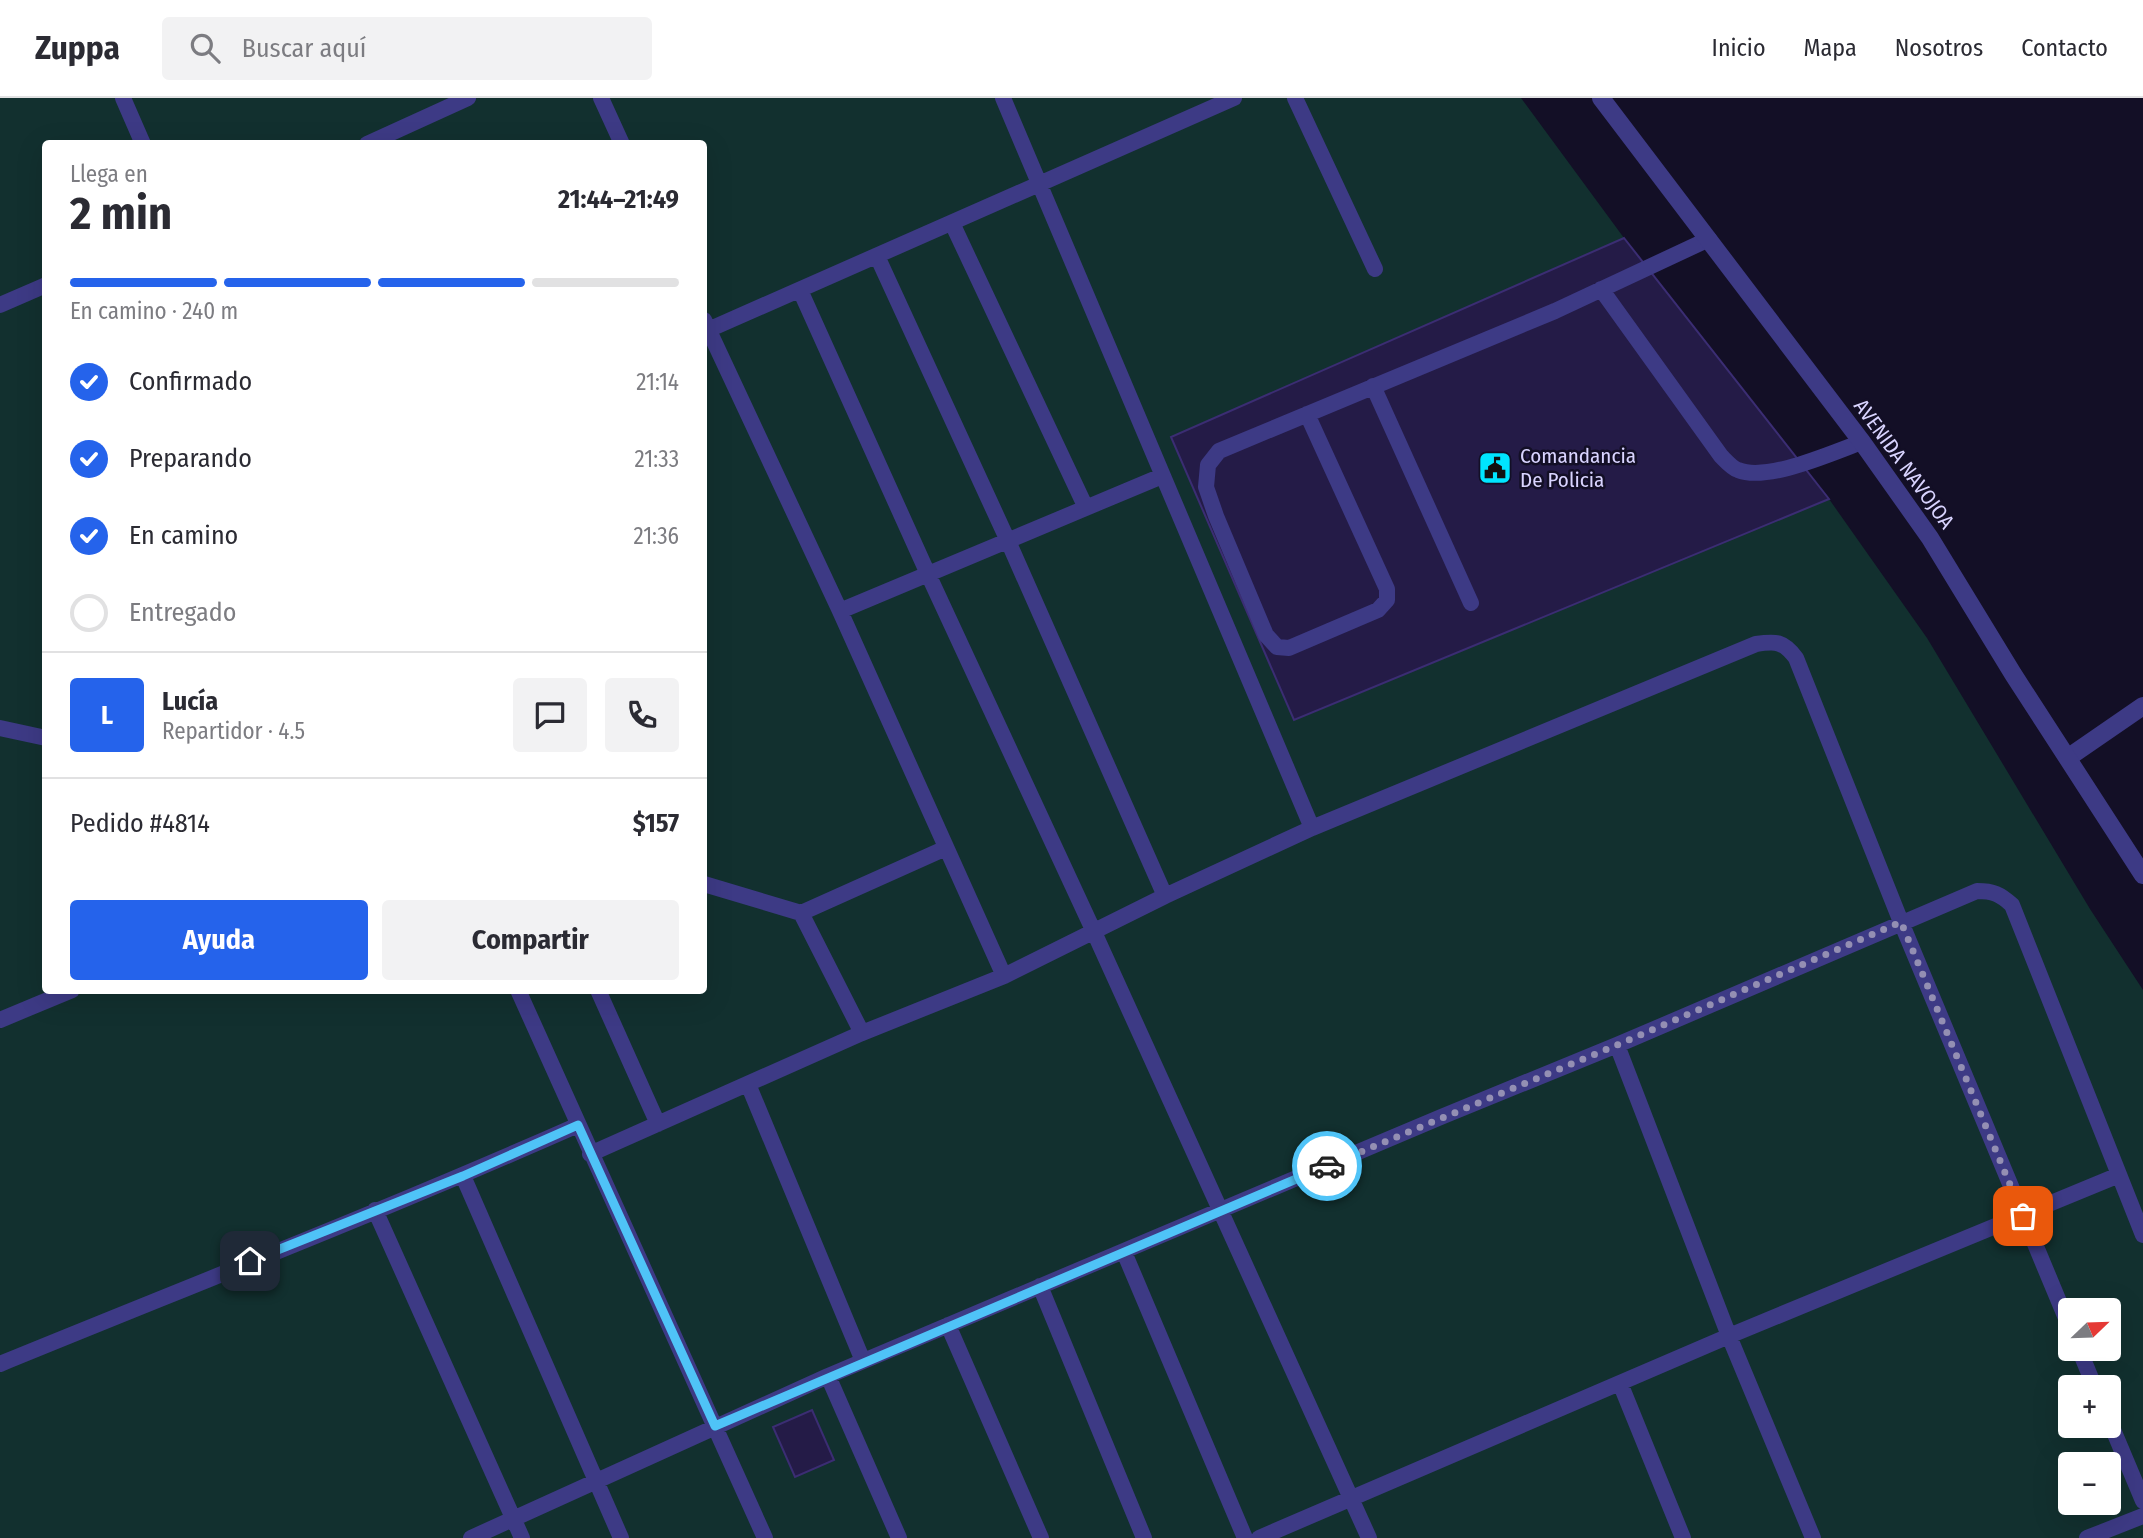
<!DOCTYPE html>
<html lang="es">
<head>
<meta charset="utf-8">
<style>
  :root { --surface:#fff; --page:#f2f2f3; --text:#2b2b33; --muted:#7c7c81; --line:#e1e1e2; --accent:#2563eb }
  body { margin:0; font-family:"Fira Sans Condensed",sans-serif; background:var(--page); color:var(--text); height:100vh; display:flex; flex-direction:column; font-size:26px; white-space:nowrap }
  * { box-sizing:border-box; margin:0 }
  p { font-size:23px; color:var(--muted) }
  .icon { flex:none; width:38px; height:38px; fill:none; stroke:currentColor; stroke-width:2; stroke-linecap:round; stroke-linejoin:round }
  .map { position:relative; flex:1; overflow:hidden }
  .drawer { position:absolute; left:42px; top:42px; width:665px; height:854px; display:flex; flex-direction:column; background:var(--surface); border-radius:7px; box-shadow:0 7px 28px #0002 }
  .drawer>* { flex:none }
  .needle { width:46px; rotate:67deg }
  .tools { position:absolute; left:2058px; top:1200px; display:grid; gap:14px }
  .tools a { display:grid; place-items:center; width:63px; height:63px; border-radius:7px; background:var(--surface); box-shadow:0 7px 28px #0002; font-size:35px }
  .pin { position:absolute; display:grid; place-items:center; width:60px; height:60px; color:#fff; margin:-30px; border-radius:14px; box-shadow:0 4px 10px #0006 }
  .courier { position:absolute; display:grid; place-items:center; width:70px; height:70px; margin:-35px; border:5px solid #4fc3f7; border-radius:50%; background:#fff; color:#222; box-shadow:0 2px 9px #0007 }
  .headline em { font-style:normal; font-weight:700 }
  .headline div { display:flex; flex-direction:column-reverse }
  .headline { display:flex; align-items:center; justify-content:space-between; height:119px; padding:0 28px }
  h1 { font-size:46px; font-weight:700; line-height:52px }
  .bar { display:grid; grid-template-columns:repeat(4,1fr); gap:10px 7px; align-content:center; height:84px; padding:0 28px }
  .bar i { height:9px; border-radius:5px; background:var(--line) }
  .bar .current { background:var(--accent) }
  .bar p { grid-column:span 4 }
  .line { display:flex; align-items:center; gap:18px; padding:0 28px; border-top:2px solid var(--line) }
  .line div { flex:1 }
  .round { display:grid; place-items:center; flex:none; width:74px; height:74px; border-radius:7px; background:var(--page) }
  ol { padding:0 28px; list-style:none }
  li { display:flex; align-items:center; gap:21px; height:77px }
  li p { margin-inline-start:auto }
  li .icon { padding:7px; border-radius:50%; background:var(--accent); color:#fff; stroke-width:4 }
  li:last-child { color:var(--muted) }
  li i { width:38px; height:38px; border:4px solid var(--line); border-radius:50% }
  .primary-button { display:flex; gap:14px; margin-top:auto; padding:14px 28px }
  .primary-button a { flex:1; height:80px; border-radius:7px; background:var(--accent); color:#fff; font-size:28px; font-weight:700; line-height:80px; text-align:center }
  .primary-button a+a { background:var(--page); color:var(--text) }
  header { display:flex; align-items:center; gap:42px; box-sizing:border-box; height:98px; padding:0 35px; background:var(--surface); border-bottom:2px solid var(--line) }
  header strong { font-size:33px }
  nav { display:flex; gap:38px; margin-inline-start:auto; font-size:24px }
  .search { width:490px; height:63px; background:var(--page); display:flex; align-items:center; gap:18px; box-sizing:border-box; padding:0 24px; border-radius:7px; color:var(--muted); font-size:26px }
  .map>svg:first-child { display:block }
  .green { fill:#12302f; fill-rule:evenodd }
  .building { fill:#241b47; stroke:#3b2d73; stroke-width:2 }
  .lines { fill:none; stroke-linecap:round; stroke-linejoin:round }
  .service { stroke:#3d3a85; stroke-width:16 }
  .minor { stroke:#3d3a85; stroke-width:18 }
  .tertiary { stroke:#3d3a85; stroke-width:18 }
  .done { stroke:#948fb3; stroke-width:7; stroke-dasharray:0 12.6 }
  .route { stroke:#4fc3f7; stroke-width:9 }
  .labels { text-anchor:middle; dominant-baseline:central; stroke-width:5; stroke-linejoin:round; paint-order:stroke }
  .poi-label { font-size:21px; fill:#d9d4ff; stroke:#130f26; text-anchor:start }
  .street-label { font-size:21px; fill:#d9d4ff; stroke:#130f26 }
</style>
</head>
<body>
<header>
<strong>Zuppa</strong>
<div class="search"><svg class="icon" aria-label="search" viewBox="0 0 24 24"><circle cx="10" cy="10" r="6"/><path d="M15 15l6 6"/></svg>Buscar aquí</div>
<nav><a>Inicio</a><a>Mapa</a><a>Nosotros</a><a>Contacto</a></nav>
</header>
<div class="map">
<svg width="2143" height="1440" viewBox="0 0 2143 1440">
  <rect width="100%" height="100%" fill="#130f26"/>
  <path class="green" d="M0,0H1521L1624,140L1171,339L1295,622L1829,401L1927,540L2090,811L2143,892V1440H0ZM46,46H704V892H46ZM2070,1213H2109V1251H2070ZM2070,1290H2109V1328H2070ZM2070,1367H2109V1405H2070Z"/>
  <path class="building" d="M1624,140L1829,401L1294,622L1171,339Z
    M812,1312L834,1362L795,1379L773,1329Z"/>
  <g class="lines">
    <path class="service" d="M123,0L143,46
      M601,0L622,46
      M1003,0L1312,730
      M1295,0L1375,171
      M367,46L468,0
      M952,125L1086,410
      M877,158L1008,443L1165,798
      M1601,191L1721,358C1726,363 1732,370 1738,372C1768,384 1831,355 1862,344
      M800,192L928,476L1094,834L1369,1440
      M0,207L46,187
      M704,222L840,513L1004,878
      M708,232L1234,0
      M1373,288L1471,505
      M1307,316L1387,491V502L1378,512L1289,550L1277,549L1266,537L1216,418L1206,389L1208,367L1219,353L1555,213L1709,141
      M840,513L1162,378
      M0,630L46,640
      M704,786L801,815L862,935
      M801,815L946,750
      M518,892L765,1440
      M598,892L658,1026
      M0,922L72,892
      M1617,947L1729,1238L1813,1440
      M748,986L863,1263
      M590,1056L862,935L1004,878L1165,798L1312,730L1756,546C1776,543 1783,543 1796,560L1901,824L2070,1230
      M463,1078L621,1440
      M375,1112L522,1440
      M1124,1154L1245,1440
      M1040,1188L1144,1440
      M948,1227L1041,1440
      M2079,1251L2095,1290
      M0,1266C193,1187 388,1111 578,1027
      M828,1278L899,1440
      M1620,1285L1683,1440
      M2109,1322L2143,1403
      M471,1440L828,1278L1441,1019L1617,947L1977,793C1993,793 2000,796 2012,807L2143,1137
      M1259,1440L1729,1238L2119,1077
      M2087,1440L2143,1418"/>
    <path class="minor" d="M2069,659L2143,608"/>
    <path class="tertiary" d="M1601,0L1862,344L1930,440L2013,576L2143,777"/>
  </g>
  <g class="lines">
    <path class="done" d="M1327,1068L1617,947L1901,824L2023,1118"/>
    <path class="route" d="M250,1163L463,1078L578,1027L715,1328L1327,1068"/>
  </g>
  <defs>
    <symbol id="civic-square" viewBox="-11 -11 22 22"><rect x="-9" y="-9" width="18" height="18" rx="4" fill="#00e5ff" stroke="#130f26"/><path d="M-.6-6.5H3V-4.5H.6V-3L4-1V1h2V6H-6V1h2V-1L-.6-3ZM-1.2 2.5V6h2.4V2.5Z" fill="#111"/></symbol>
  </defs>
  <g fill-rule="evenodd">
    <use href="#civic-square" x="1476" y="351" width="38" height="38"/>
  </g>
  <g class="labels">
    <g class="poi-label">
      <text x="1520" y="358">Comandancia<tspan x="1520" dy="24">De Policia</tspan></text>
    </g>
    <g class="street-label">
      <text transform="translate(1904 366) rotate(54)">AVENIDA NAVOJOA</text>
    </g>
  </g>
</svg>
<div class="tools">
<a><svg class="needle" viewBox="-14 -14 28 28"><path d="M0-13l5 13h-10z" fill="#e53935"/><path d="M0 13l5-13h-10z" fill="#7c7c81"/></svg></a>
<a>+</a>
<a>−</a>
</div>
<div class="pin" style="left:2023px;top:1118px;background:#ea580c"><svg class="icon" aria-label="bag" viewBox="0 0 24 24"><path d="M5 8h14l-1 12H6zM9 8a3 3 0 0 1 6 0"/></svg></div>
<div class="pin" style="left:250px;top:1163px;background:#1f2937"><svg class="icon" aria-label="home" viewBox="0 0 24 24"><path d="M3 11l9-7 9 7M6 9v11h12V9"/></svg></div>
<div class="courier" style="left:1327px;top:1068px"><svg class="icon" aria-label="car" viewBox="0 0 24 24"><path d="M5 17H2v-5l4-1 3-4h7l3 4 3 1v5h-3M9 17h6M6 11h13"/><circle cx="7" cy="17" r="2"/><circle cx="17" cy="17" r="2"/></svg></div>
<section class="drawer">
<div class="headline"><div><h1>2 min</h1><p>Llega en</p></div><em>21:44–21:49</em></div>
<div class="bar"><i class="current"></i><i class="current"></i><i class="current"></i><i></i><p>En camino · 240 m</p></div>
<ol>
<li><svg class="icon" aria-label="check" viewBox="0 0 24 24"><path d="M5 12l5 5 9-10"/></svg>Confirmado<p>21:14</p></li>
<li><svg class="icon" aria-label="check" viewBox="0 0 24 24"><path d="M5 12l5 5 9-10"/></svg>Preparando<p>21:33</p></li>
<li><svg class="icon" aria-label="check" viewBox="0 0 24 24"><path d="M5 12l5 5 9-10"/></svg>En camino<p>21:36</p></li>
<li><i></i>Entregado</li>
</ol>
<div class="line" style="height:126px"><b class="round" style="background:var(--accent);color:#fff">L</b><div><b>Lucía</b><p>Repartidor · 4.5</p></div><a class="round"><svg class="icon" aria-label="chat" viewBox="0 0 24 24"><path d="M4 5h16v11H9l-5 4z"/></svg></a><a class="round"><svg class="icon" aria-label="phone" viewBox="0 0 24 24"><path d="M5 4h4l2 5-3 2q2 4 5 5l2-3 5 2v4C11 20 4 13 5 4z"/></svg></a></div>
<div class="line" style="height:91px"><div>Pedido #4814</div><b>$157</b></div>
<div class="primary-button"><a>Ayuda</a><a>Compartir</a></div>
</section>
</div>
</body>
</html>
